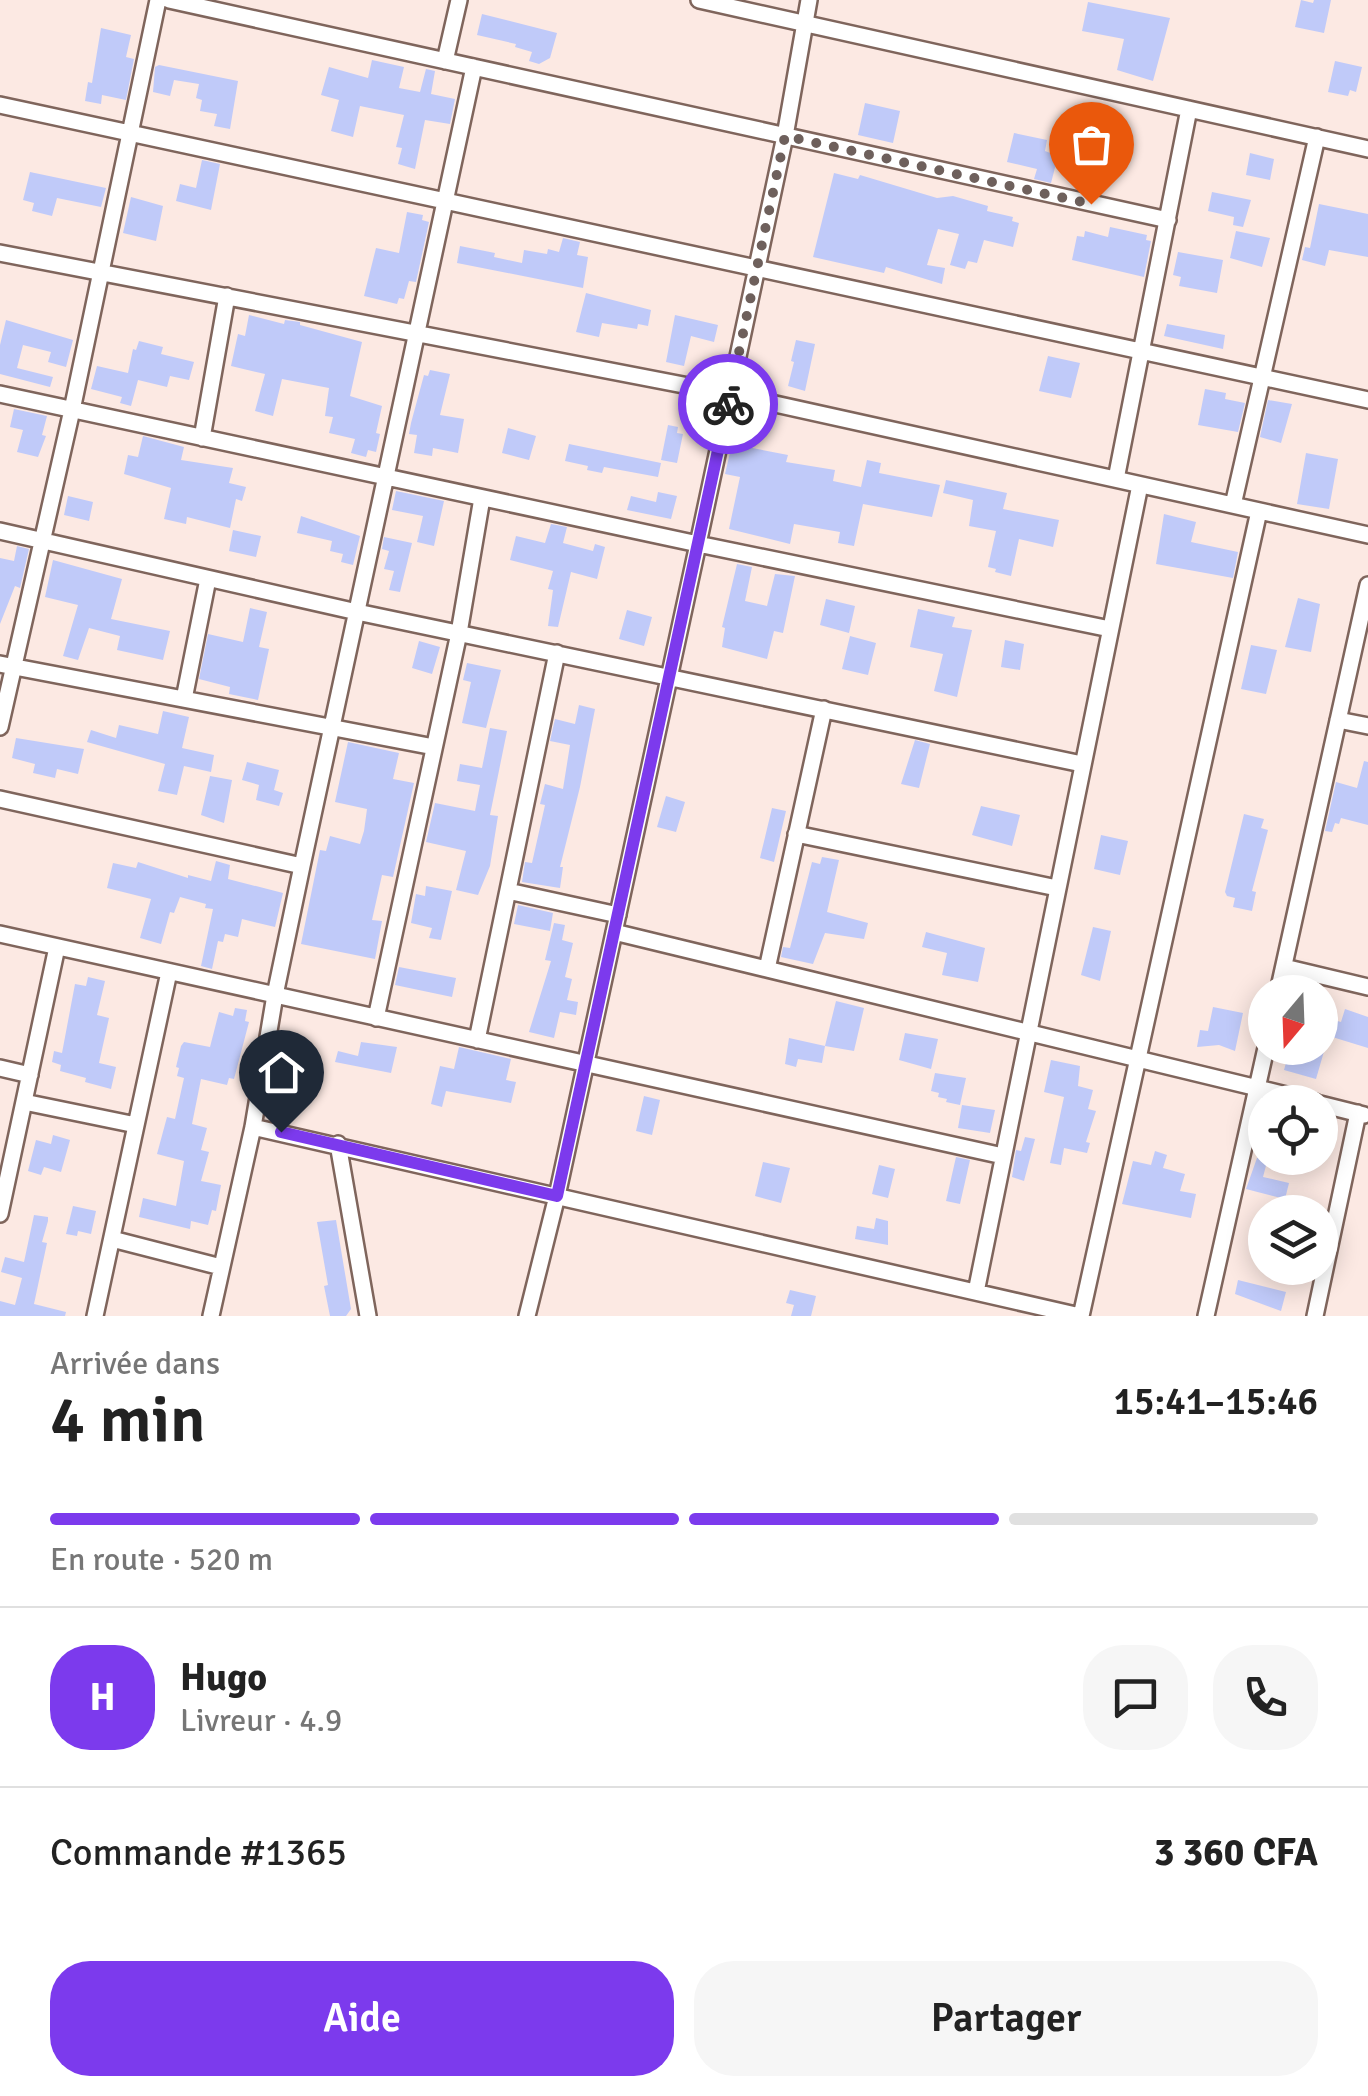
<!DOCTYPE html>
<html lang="fr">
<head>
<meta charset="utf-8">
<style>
  :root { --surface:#fff; --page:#f6f6f6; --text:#222; --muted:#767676; --line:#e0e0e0; --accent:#7c3aed }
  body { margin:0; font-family:Signika,sans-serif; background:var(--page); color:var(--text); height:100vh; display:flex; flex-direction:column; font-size:38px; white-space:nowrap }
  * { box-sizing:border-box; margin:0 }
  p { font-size:32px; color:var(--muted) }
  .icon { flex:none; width:55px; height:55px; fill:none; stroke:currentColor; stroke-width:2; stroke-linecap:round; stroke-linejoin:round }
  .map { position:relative; height:1316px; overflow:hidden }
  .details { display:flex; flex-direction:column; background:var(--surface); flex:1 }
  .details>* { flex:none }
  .needle { width:65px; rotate:199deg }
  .buttons { position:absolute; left:1248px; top:975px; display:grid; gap:20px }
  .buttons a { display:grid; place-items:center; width:90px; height:90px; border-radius:50%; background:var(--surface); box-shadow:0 5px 25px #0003; font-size:50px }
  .pin { position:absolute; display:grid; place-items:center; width:85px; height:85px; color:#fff; margin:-102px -42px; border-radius:50% 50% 50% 0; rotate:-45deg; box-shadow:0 0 10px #0007 }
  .pin .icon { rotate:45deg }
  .courier { position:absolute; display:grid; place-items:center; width:100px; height:100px; margin:-50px; border:8px solid #7c3aed; border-radius:50%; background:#fff; color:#222; box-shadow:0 2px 12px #0007 }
  .headline em { font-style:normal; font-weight:600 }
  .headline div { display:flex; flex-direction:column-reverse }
  .headline { display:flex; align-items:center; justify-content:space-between; height:170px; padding:0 50px }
  h1 { font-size:65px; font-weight:600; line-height:75px }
  .bar { display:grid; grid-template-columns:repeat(4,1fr); gap:15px 10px; align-content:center; height:120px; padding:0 50px }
  .bar i { height:12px; border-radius:8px; background:var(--line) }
  .bar .selected { background:var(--accent) }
  .bar p { grid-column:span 4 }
  .line { display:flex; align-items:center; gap:25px; padding:0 50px; border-top:2px solid var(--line) }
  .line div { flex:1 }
  .round { display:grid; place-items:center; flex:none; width:105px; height:105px; border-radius:40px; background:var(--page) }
  .action { display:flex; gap:20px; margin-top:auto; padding:20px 50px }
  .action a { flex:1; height:115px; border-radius:40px; background:var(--accent); color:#fff; font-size:40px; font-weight:600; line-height:115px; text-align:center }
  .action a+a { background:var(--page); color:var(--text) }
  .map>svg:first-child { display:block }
  .building { fill:#c0caf9 }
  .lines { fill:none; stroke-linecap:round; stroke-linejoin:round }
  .street-casing { stroke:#7f655c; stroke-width:20 }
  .street { stroke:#fff; stroke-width:15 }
  .done { stroke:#6e605c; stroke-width:10; stroke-dasharray:0 18 }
  .route { stroke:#7c3aed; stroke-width:12 }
</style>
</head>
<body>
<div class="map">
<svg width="1368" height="1316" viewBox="0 0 1368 1316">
  <rect width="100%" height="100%" fill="#fce9e3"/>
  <path class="building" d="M1301,0L1313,3L1314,0H1331L1324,33L1295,27Z
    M1088,2L1170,18L1153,81L1117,70L1124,39L1082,31Z
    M482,14L557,33L550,58L539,64L529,61L532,52L515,47L516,44L477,35Z
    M101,28L131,35L126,57L134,59L126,100L102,95L101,104L85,101L88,82L92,83Z
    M372,60L404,67L399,88L420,92L426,69L435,71L431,94L455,99L450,124L425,120L415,169L398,164L402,148L396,147L404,115L360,106L353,137L331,131L339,100L321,95L329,67L368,78Z
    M1335,61L1362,67L1356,92L1350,90L1348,96L1328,92Z
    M159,65L238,81L230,129L214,126L217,114L200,111L202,100L196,98L199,84L174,80L170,96L153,92L155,67Z
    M865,103L900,111L893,143L858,135Z
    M1014,133L1047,140L1045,151L1058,156L1051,183L1034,179L1037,169L1007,162Z
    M1250,153L1274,159L1270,180L1246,175Z
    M202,160L220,164L211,210L176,201L180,184L196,188Z
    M30,172L106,188L101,207L57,198L52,216L32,211L34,203L23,200Z
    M834,173L858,179L860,175L937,198L953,196L988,206L987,211L1013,217L1012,221L1019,223L1013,247L984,240L977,263L968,261L965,269L950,265L959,234L938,229L927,265L945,268L942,284L886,267L884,273L813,257Z
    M1212,192L1251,200L1243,227L1233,225L1234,217L1208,211Z
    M131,197L163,206L156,241L123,233Z
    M1319,204L1368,214V257L1329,250L1325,266L1302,260L1305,247L1310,248Z
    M407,212L423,215L422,220L429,222L416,282L409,281L404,299L399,298L397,304L364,296L376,248L399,253Z
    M1110,227L1147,235L1146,240L1151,241L1144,277L1072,260L1077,236L1084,237L1085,231L1108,237Z
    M1236,231L1270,238L1262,267L1230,258Z
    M563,238L580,242L577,255L588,257L583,288L457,263L460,246L495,253L494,257L522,263L524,250L547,254L548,249L559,252Z
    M1178,252L1223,260L1217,293L1179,286L1181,277L1173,275Z
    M586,293L651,310L648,326L638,324L637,329L602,323L599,337L576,332Z
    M249,315L284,324L285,320L300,322V325L362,342L350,396L382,406L376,433L380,434L376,452L368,450L366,457L351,453L355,439L329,433L333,417L325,416L329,388L282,379L273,416L255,411L265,374L231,366L238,334L245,336Z
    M675,315L718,325L714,342L691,336L684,366L666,362Z
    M6,320L73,340L66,367L48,362L51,352L23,345L17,368L53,377L50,387L0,374V345Z
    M1167,324L1225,335L1223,349L1164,336Z
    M796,340L815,344L805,391L788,386L794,362L791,361Z
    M139,341L163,347L161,354L194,362L189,380L170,376L167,387L138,380L131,406L120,403L122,397L91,389L97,366L128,373L133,349L136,350Z
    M1048,356L1080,363L1071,398L1039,391Z
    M430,370L450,374L440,415L464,419L458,453L433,448L432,456L414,453L417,435L409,434L411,423L424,375L428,376Z
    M1205,389L1226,393L1225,399L1245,403L1238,432L1198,425Z
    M1268,400L1292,404L1281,443L1260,437Z
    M14,409L47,416L42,435L46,436L38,457L17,452L23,430L10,427Z
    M668,425L678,427L677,433L683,434L677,463L661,460Z
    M508,428L536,436L529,460L502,453Z
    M143,436L184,447L181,460L233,468L229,483L246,487L242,501L236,499L230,528L187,517L186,524L164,519L171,488L124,474L128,455L138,457Z
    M569,444L661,463L658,477L604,467L602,473L587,470L588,466L565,461Z
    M732,444L788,455L786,462L835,470L833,481L861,487L867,460L881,463L879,473L940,485L932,517L863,504L854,546L838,543L840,532L794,524L790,544L729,529L740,477L725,474Z
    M1306,453L1338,459L1329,509L1297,504Z
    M946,480L1007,493L1003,509L1059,520L1053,547L1019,539L1011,576L995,572L996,569L988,567L996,531L969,526L973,500L943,493Z
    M396,491L444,501L434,546L417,542L423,516L392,510Z
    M658,492L677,496L671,519L627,510L631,496L656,502Z
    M68,496L93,502L89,521L64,515Z
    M1164,514L1196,522L1191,542L1238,552L1233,578L1156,564Z
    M301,516L360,536L353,565L341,562L343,554L330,551L332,541L297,533Z
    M551,524L567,527L563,543L593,551L595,544L605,547L597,579L571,572L558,627L548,626L553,590L548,589L553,571L510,560L516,536L545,543Z
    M233,530L261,536L256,557L229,551Z
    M384,537L412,543L400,592L389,590L394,571L384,569L389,551L382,549Z
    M17,546L29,549L20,588L15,586L0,624V558L14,561Z
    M53,560L122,579L111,619L170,631L163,660L117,650L120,636L89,628L78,660L63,656L78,605L45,597Z
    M737,564L752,567L745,601L767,606L775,574L795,576L783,633L774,631L767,659L722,647L725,628L722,627Z
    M1298,598L1320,604L1311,652L1285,647Z
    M826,599L855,606L849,633L820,625Z
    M250,608L267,612L259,647L269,649L258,700L229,694L230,687L199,679L208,634L243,642Z
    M918,609L955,617L952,627L972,630L957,697L934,691L943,654L910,647Z
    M627,610L652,617L644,646L619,639Z
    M850,636L876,643L868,675L842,669Z
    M1005,640L1024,644L1020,670L1001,667Z
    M419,641L440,647L432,674L412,668Z
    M1251,645L1277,650L1266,694L1241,689Z
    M467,663L501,670L486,728L462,723L471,682L463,680Z
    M579,705L595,709L580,787L560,867H563L560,888L522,882L525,862L532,863L545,805L540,804L545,784L563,789L570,745L550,741L555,719L575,724Z
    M163,711L189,717L182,748L214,755L211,772L184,766L177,795L158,791L165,764L87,742L91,730L116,738L119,725L158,734Z
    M490,728L507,731L490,815L498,816L490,866L478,895L456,890L466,851L426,842L435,803L475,811L480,785L457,781L460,764L482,768Z
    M16,738L84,749L78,774L57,769L55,778L33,773L35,764L12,758Z
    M915,740L930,744L919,788L901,784Z
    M348,742L399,753L393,779L414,783L393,877L382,875L372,920L382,921L375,959L301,944L320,850L326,851L330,836L360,844L364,831L367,809L335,802Z
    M1364,761L1368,762V825L1341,818L1339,824L1335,823L1332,832L1325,831L1336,782L1357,788Z
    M247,762L279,770L274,790L283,793L279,806L256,800L259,785L242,780Z
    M210,776L232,780L224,823L201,815Z
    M666,796L685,802L676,832L657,827Z
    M981,806L1020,815L1012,846L972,835Z
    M772,808L786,811L774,862L760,858Z
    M1244,814L1264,819L1261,828L1268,830L1252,891L1256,892L1252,911L1233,907L1235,898L1227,896L1225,892Z
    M1101,835L1128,841L1120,875L1094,869Z
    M822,857L839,860L827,912L868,923L864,939L825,933L813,964L781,957L783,947L790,948L812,862L820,864Z
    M216,861L230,865L228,879L283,893L275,927L242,919L238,937L225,934L223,942L218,941L212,969L201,966L213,909L205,908L206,904L180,897L174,913L170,912L161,944L140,938L151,899L107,888L113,863L136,868L138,862L188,878V875L211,881Z
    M426,886L452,891L441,940L429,938L432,928L411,923L416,894L425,896Z
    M518,905L553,913L550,931L514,924Z
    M554,923L565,925L562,940L573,943L565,977L572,979L567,1000L578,1002L576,1015L560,1012L554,1038L529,1032L551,961L545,960Z
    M1093,927L1111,931L1100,981L1081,975Z
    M926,932L985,948L978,982L942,975L947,953L922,947Z
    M399,967L456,978L452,997L395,985Z
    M88,977L105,981L97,1015L109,1018L99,1063L116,1067L111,1089L85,1082L86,1078L60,1071L61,1065L52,1062L54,1051L62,1053L75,984L86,986Z
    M836,1001L864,1008L854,1051L825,1046L822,1063L798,1059L796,1067L785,1064L789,1038L825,1046Z
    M1213,1007L1243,1013L1235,1051L1219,1045L1197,1047L1200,1030L1208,1031Z
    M235,1008L247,1010L245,1021L249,1022L234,1079L229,1078L227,1085L201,1079L192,1124L207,1128L201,1150L209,1152L201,1181L221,1185L216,1211L212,1210L208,1225L191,1221L190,1229L139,1217L143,1198L176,1206L184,1161L157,1154L167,1117L175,1119L184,1078L177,1076L179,1068L176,1067L181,1046L184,1042L210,1047L219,1012L233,1016Z
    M1345,1009L1368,1017V1048L1329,1036L1334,1020L1341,1022Z
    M905,1033L938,1039L931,1069L899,1060Z
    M361,1042L397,1047L391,1073L335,1062L338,1051L358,1056Z
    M459,1047L511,1059L506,1080L516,1082L511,1103L446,1091L442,1107L431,1104L440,1066L454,1069Z
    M1290,1048H1325L1316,1079L1284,1070Z
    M1051,1060L1080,1066L1078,1086L1093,1090L1088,1109L1096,1111L1086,1142L1090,1143L1087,1153L1064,1148L1061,1165L1050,1163L1064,1097L1044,1092Z
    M935,1073L966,1078L960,1105L946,1102L947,1099L938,1097L939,1093L931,1091Z
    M644,1096L660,1100L652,1135L636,1131Z
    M962,1105L995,1110L990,1133L958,1128Z
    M53,1135L70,1140L61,1172L44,1167L41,1175L28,1171L36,1140L51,1144Z
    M1025,1137L1035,1139L1024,1181L1012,1177L1016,1150L1021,1151Z
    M1155,1151L1167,1155L1163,1168L1185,1174L1180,1191L1196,1194L1191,1218L1122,1204L1133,1161L1151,1165Z
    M956,1157L970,1160L960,1204L946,1201Z
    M1257,1158H1268L1263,1177L1289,1183L1285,1199L1246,1189Z
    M763,1162L790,1168L781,1203L755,1196Z
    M879,1165L895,1169L888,1198L872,1194Z
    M73,1206L96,1211L91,1234L78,1231L77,1236L66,1234Z
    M34,1215L48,1217V1221L42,1242L47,1243L34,1304L66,1312L65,1316H0V1301L15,1305L22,1278L1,1272L5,1257L24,1262Z
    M876,1218L888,1221V1245L855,1239L857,1226L874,1229Z
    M336,1220L351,1309L346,1316H330L324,1286L328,1285L317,1222Z
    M1238,1280L1286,1292L1281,1311L1235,1294Z
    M790,1290L816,1296L811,1316H791L794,1305L786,1303Z"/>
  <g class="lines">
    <defs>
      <path id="street" d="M169,0L1168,220
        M699,0L1368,149
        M809,0L785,136L698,544L1110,629
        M445,61L459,0
        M0,105L1368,400
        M0,253L730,394L1368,535
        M0,394L698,544L557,1196L527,1316
        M202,438L227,296
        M1116,479L1189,109
        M1233,505L1317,137
        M0,531L357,612L1082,764
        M0,664L434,747
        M184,699L208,579
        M1338,720L1368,726
        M0,727L72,410L158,0
        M0,799L302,866
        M796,834L1057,888
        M508,891L618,915
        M614,932L1315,1102
        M0,934L1003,1156
        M1284,967L1368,987
        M767,969L824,709
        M1278,992L1368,585
        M376,1018L459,633L482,498
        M477,1040L557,653
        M0,1068L30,1075
        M24,1102L136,1125
        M1320,1104L1364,1115
        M253,1127L1080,1316
        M338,1144L368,1316
        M0,1214L57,947
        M112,1239L221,1267
        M976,1292L1140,485
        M95,1316L169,972
        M211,1316L253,1127L275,995L302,866L474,67
        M1081,1316L1259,511
        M1206,1316L1266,1048
        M1315,1316L1358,1113"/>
    </defs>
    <use href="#street" class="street-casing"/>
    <use href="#street" class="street"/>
  </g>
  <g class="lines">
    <path class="done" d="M728,404L785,136L1091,204"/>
    <path class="route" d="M281,1132L557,1196L728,404"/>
  </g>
</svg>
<div class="buttons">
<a><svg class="needle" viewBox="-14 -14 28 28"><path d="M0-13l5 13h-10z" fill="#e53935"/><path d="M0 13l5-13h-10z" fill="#767676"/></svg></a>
<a><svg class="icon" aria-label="locate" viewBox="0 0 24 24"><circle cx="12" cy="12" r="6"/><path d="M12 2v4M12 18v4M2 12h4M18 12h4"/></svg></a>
<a><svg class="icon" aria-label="layers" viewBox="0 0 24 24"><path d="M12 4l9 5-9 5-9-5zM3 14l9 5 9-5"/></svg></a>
</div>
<div class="pin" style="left:1091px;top:204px;background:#ea580c"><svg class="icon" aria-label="bag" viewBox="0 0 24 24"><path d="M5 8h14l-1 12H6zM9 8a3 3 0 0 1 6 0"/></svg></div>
<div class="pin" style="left:281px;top:1132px;background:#1f2937"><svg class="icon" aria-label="home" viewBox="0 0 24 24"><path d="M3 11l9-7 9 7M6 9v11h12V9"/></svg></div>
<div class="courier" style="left:728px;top:404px"><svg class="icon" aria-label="bike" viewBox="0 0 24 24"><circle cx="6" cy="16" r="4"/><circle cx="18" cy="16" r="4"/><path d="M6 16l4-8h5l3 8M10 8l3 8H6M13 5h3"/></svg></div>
</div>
<section class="details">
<div class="headline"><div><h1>4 min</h1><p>Arrivée dans</p></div><em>15:41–15:46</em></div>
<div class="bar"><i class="selected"></i><i class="selected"></i><i class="selected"></i><i></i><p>En route · 520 m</p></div>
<div class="line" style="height:180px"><b class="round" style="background:var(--accent);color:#fff">H</b><div><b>Hugo</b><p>Livreur · 4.9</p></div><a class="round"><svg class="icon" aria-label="chat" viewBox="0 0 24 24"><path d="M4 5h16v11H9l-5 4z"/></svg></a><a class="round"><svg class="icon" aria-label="phone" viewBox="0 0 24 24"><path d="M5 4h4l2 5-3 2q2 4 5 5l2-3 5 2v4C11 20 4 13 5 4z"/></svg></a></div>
<div class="line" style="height:130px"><div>Commande #1365</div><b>3 360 CFA</b></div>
<div class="action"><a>Aide</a><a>Partager</a></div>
</section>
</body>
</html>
